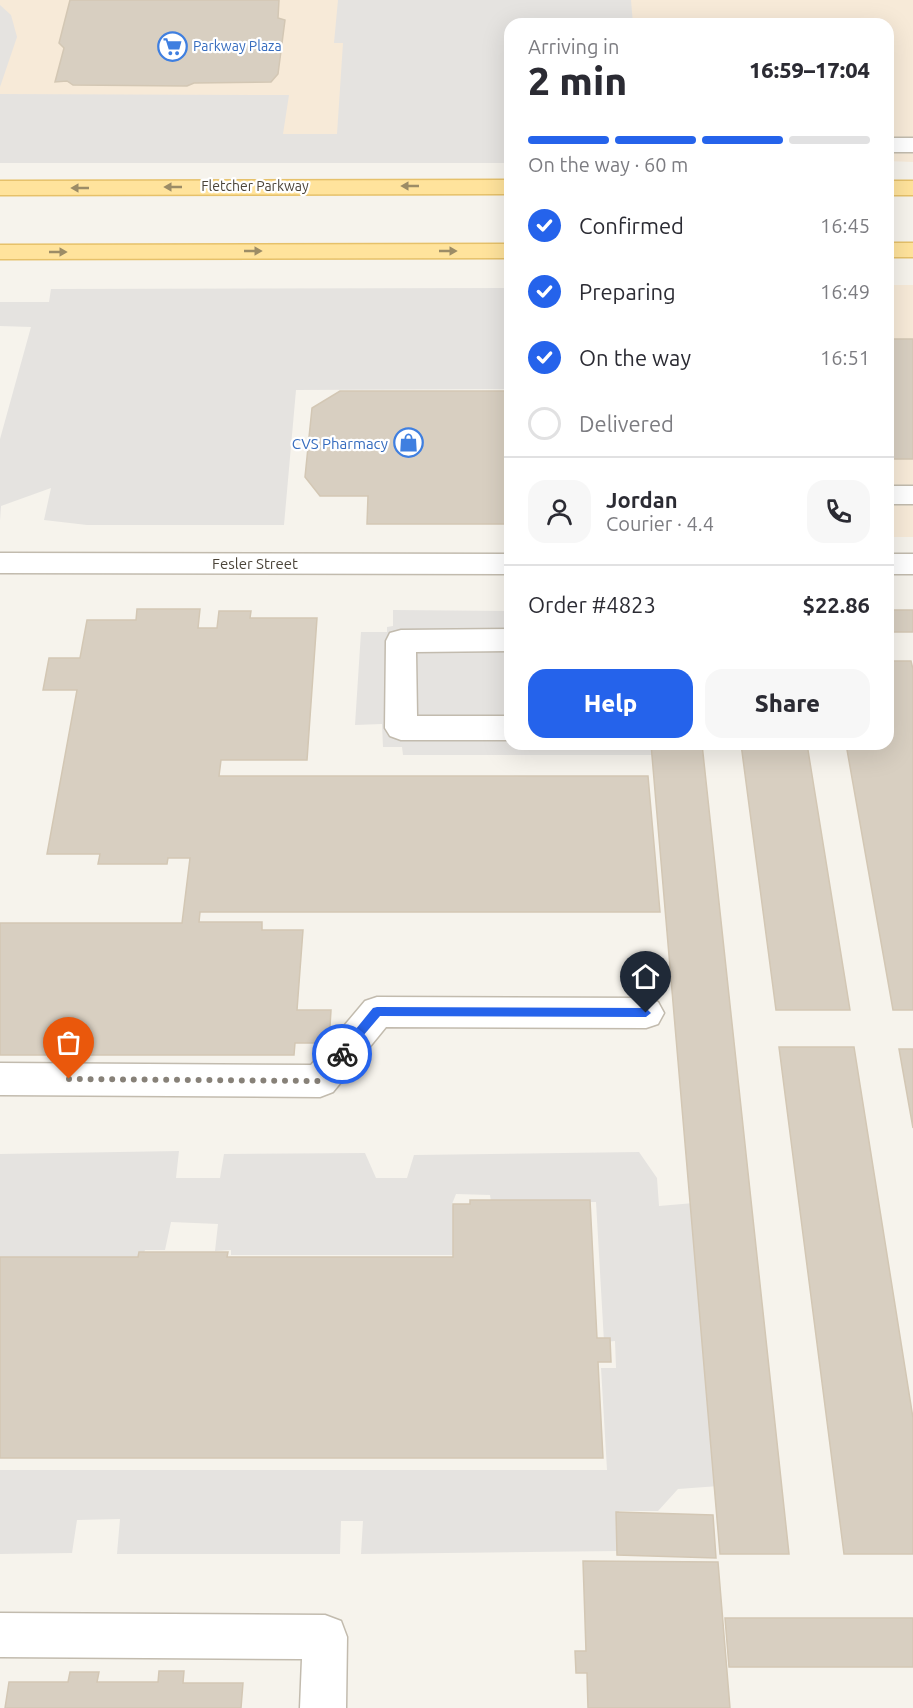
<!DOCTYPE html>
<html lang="en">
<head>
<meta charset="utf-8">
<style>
  :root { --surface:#fff; --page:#f7f7f7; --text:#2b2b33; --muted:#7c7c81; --line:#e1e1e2; --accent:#2563eb }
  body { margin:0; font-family:Ubuntu,sans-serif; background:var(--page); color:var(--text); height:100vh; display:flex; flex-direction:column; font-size:22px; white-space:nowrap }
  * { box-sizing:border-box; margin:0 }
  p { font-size:20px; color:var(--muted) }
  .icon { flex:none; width:33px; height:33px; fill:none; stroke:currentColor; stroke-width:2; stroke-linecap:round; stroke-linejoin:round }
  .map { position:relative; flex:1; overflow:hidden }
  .sheet { position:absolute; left:504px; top:18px; width:390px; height:732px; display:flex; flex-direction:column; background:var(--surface); border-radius:18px; box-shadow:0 6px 24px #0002 }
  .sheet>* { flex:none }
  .pin { position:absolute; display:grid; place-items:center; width:51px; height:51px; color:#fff; margin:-62px -26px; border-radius:50% 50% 50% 0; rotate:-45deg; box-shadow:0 0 6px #0007 }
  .pin .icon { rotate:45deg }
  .courier { position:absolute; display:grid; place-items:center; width:60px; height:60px; margin:-30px; border:4px solid #2563eb; border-radius:50%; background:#fff; color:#222; box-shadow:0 2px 8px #0007 }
  .headline em { font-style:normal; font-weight:800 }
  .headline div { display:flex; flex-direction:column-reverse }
  .headline { display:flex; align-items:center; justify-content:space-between; height:102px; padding:0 24px }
  h1 { font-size:39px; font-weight:800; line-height:45px }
  .bar { display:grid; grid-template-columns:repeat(4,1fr); gap:9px 6px; align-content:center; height:72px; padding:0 24px }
  .bar i { height:8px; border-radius:4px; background:var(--line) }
  .bar .active { background:var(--accent) }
  .bar p { grid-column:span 4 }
  .line { display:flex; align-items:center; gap:15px; padding:0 24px; border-top:2px solid var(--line) }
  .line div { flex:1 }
  .round { display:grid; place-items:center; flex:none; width:63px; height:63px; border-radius:18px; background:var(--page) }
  ol { padding:0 24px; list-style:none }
  li { display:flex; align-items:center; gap:18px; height:66px }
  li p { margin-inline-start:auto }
  li .icon { padding:6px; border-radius:50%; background:var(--accent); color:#fff; stroke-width:4 }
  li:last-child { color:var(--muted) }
  li i { width:33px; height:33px; border:3px solid var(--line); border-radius:50% }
  .primary-button { display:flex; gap:12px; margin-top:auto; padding:12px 24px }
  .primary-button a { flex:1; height:69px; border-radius:18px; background:var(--accent); color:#fff; font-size:24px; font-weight:800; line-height:69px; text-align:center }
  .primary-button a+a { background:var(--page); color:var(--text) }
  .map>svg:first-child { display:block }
  .commercial { fill:#f7ead8 }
  .parking { fill:#e5e3e0 }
  .building { fill:#d8cfc1; stroke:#d3c7b4; stroke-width:1.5 }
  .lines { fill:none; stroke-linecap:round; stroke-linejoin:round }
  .minor-casing { stroke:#c2bbae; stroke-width:3 }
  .major-casing { stroke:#e6c16a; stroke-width:3 }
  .minor { fill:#fff; fill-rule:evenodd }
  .major { fill:#ffe39c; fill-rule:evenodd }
  .oneway { fill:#9c8c66 }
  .route { fill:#2563eb }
  .done { stroke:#878178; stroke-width:6; stroke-dasharray:0 10.8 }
  .labels { text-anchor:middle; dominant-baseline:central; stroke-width:4.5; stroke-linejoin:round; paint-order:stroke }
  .far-shop-label { font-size:14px; fill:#366cbe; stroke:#fff; text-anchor:start }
  .far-street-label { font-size:14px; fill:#4b4439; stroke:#fff }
  .shop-label { font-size:15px; fill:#366cbe; stroke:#fff; text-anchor:end }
  .street-label { font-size:15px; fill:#4b4439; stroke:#fff }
</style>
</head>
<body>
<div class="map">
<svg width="913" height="1708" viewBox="0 0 913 1708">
  <rect width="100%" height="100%" fill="#f6f3ec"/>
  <path class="commercial" d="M0,0H913V162L888,161V24H510V161H0Z
    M888,285H913V537H888Z"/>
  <path class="parking" d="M338,0H631L633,24H510V163H0V94L289,95L283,134H337L343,43H334Z
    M0,5L11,15L17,37L0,87Z
    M510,288V389L296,390L284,525H87L44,520L51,488L1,506L0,521V439L31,327L0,326V302H49L51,289Z
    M393,610L510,611V744H654L655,755H403L402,747H383L382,724L355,725L361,632H387V627L393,626Z
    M179,1151L176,1178H220L224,1154L365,1153L376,1178H407L414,1155L639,1152L657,1178L659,1206L694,1203L719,1486L678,1489L658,1511H619L618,1551L361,1554L363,1521H341L340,1554H117L120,1519L77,1520L72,1553L0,1554V1470H607L601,1368H616L615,1341L604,1342L596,1202H491L490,1195L456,1194L452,1204L456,1210L454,1255H231V1250L215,1251L218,1224L171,1222L165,1250H145L143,1257H0V1154Z"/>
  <path class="building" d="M70,0H279L278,18L285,20L278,74L271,82L194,83L187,86L73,85L67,81L55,82L64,48L59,43Z
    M888,339H913V459H888Z
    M340,391H510V524H367L368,496H320L305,477L312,408Z
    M137,609H200L198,628H217L219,611H251L250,618H317L307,760H221L219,776H648L660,912H200L199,922H262V930H303L297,1010H331L329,1043H295L294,1055H0V923H182L190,858H168L167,864H98L100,854H47L77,690H43L49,658H80L87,620H136Z
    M888,610H913V632H888Z
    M888,661H911L913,669V1010H893L846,744H888Z
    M651,744H702L789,1554H720Z
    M741,744H807L850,1010H776Z
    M779,1047H854L913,1418V1554H844Z
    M899,1049H913V1128Z
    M470,1200H590L597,1338H610L611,1362H598L603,1458H0V1257H138L139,1252H228L227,1257H453V1204H470Z
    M616,1512L713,1515L716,1558L617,1555Z
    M583,1561L718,1562L730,1708H588L587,1673H576L575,1651H586Z
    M725,1618H913V1667H729Z
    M159,1671H184L183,1683H243L241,1708H5L9,1682H68L70,1672H99L97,1682H158Z"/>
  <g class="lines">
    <defs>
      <path id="minor" d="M888,138H913V152H888Z
        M888,486H913V504H888Z
        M0,553L510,554V574L0,573Z
        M888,554H913V574H888Z
        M510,629V651L416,652L417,716H510V740H401L390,736L385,728L386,641L390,633L401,630Z
        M377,997L646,998L658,1002L664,1013L658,1024L646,1028L386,1027L333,1092L320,1097L0,1095V1063L311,1065L365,1001Z
        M0,1613L325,1615L341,1621L347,1637L346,1708H300L302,1659L0,1657Z"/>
      <path id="major" d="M510,180V194L0,195V181Z
        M888,181H913V195H888Z
        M888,243H913V257H888Z
        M510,244V258L0,259V245Z"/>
    </defs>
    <use href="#minor" class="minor-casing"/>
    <use href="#major" class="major-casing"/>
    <use href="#minor" class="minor"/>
    <use href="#major" class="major"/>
  </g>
  <defs><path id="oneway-solid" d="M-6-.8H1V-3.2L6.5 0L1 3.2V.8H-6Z" transform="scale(1.5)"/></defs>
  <g class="oneway">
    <use href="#oneway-solid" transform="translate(410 186) rotate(-180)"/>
    <use href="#oneway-solid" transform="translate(173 187) rotate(180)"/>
    <use href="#oneway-solid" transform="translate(80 188) rotate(180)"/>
    <use href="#oneway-solid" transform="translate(253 251)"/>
    <use href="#oneway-solid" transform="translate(448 251)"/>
    <use href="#oneway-solid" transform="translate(58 252)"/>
  </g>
  <path class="route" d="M377,1007L646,1008L651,1013L646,1017L380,1016L345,1057H338V1051L373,1008Z"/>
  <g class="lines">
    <path class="done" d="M69,1079L320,1081L342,1054"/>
  </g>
  <defs>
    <symbol id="supermarket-ring" viewBox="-11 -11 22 22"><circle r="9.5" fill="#fff" stroke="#3f7fe0" stroke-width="1.5"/><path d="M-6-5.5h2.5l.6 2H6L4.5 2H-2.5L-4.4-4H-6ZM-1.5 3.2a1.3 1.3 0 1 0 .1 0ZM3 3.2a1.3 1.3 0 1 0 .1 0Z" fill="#3f7fe0"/></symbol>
    <symbol id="shop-ring" viewBox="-11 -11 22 22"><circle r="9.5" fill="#fff" stroke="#3f7fe0" stroke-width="1.5"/><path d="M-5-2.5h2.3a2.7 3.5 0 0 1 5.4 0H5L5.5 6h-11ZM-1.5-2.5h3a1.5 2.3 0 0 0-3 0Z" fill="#3f7fe0"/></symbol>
  </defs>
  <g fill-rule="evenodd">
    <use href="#supermarket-ring" x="156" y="30" width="33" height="33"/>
    <use href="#shop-ring" x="392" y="426" width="33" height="33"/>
  </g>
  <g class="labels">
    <g class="far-shop-label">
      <text x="193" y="46">Parkway Plaza</text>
    </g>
    <g class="far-street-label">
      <text x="255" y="186">Fletcher Parkway</text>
    </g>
    <g class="shop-label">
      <text x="388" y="443">CVS Pharmacy</text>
    </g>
    <g class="street-label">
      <text x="255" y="563">Fesler Street</text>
    </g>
  </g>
</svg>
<div class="pin" style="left:69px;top:1079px;background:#ea580c"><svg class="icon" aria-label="bag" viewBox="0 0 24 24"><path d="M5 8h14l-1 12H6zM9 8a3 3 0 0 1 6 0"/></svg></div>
<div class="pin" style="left:646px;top:1013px;background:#1f2937"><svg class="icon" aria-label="home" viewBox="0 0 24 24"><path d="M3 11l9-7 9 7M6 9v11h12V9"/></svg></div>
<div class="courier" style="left:342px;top:1054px"><svg class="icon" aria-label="bike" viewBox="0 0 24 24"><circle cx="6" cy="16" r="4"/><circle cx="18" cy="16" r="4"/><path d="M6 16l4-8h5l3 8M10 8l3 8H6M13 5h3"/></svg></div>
<section class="sheet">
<div class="headline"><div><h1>2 min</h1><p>Arriving in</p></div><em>16:59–17:04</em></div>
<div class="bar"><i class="active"></i><i class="active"></i><i class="active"></i><i></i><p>On the way · 60 m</p></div>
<ol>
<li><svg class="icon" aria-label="check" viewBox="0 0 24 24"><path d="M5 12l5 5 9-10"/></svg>Confirmed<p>16:45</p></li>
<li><svg class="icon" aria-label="check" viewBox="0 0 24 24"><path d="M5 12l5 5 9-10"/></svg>Preparing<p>16:49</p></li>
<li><svg class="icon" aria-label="check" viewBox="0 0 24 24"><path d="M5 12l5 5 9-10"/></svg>On the way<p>16:51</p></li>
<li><i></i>Delivered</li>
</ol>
<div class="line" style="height:108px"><a class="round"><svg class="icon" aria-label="person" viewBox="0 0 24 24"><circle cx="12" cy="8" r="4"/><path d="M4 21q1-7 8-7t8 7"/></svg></a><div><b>Jordan</b><p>Courier · 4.4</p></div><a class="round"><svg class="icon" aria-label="phone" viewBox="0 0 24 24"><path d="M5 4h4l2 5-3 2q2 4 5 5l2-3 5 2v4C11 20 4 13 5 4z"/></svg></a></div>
<div class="line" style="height:78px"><div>Order #4823</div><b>$22.86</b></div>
<div class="primary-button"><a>Help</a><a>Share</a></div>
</section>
</div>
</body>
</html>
